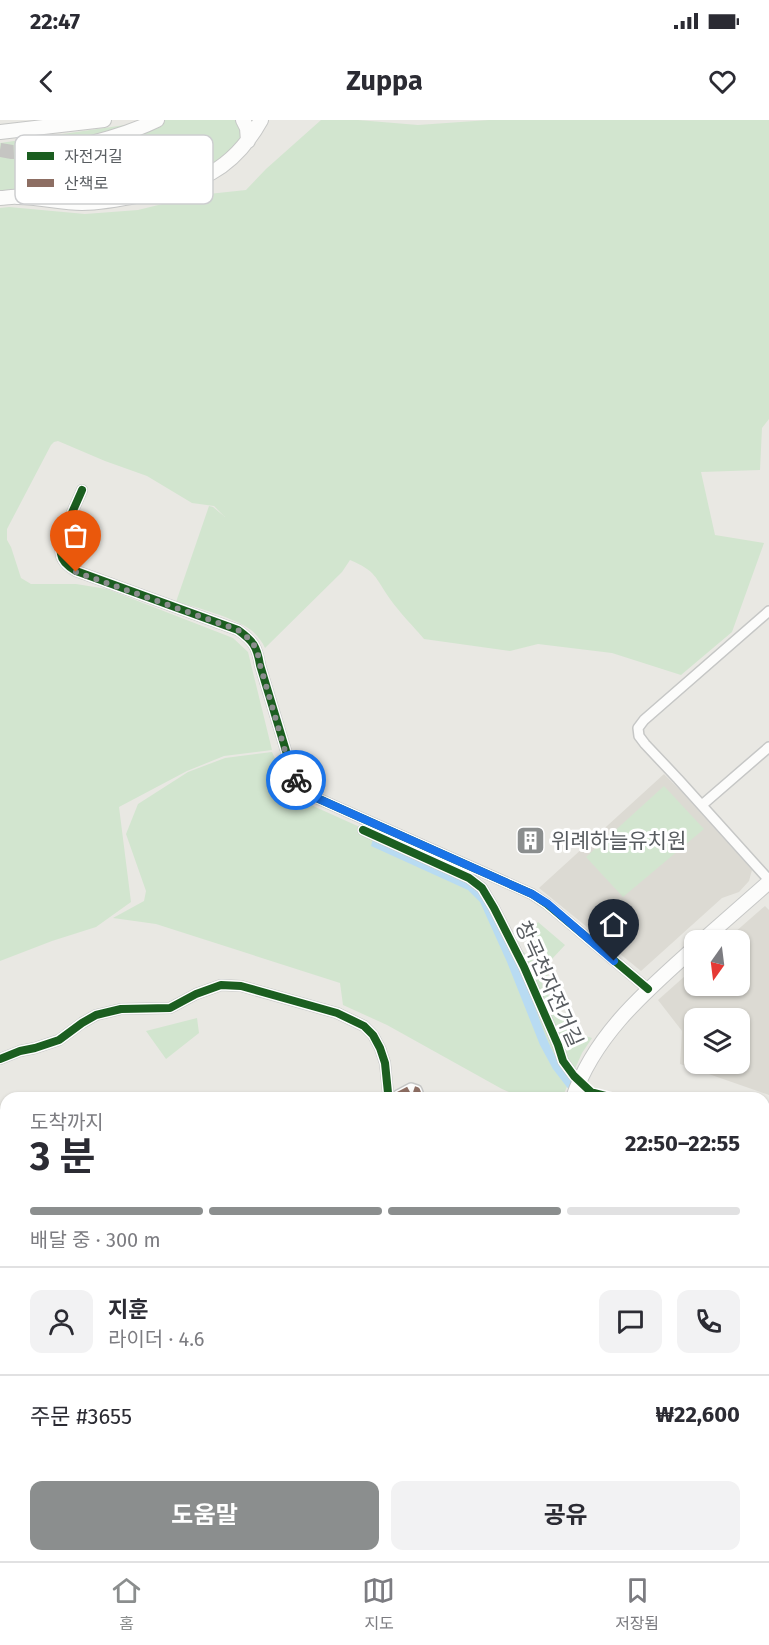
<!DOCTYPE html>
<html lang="ko">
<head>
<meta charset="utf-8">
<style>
  :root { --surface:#fff; --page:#f2f2f3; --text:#2b2b33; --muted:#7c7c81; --line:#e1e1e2; --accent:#8b8e8e }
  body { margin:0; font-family:"Fira Sans","Noto Sans KR",sans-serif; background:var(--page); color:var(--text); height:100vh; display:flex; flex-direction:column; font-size:22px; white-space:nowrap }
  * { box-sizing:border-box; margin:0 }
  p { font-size:20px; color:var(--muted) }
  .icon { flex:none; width:33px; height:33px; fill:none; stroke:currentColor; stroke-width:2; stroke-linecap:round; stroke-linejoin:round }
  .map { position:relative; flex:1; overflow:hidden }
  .side { position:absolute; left:0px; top:972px; width:770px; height:470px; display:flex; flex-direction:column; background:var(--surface); border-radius:18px 18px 0 0; box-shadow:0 2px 4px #0004 }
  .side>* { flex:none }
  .needle { width:39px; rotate:194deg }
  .controls { position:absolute; left:684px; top:810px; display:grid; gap:12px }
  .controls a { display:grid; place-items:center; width:66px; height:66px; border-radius:12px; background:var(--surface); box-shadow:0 2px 4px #0004; font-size:30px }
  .pin { position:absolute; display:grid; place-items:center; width:51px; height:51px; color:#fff; margin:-62px -26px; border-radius:50% 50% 50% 0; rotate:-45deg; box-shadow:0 0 6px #0007 }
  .pin .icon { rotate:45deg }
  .courier { position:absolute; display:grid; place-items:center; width:60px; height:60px; margin:-30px; border:4px solid #1a73e8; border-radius:50%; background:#fff; color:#222; box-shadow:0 2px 8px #0007 }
  .head em { font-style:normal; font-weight:700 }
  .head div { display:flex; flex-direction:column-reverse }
  .head { display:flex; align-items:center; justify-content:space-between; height:102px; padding:0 30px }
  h1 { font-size:39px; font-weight:700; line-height:45px }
  .bar { display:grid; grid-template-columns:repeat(4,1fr); gap:9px 6px; align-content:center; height:72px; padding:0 30px }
  .bar i { height:8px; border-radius:4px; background:var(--line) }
  .bar .current { background:var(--accent) }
  .bar p { grid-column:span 4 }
  .line { display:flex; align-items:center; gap:15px; padding:0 30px; border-top:2px solid var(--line) }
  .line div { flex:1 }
  .round { display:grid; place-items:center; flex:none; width:63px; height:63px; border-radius:12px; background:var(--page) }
  .primary-button { display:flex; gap:12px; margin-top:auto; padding:12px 30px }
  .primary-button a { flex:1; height:69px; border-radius:12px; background:var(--accent); color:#fff; font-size:24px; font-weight:700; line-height:69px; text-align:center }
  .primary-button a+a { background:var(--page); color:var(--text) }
  .status { display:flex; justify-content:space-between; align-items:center; height:42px; padding:0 30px; background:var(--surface); direction:ltr }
  .status svg { height:16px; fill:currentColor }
  header { display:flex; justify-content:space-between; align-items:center; height:78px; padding:0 30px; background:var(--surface); font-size:27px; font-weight:700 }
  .menu { display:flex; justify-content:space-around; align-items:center; height:84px; border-top:2px solid var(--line); background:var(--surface); font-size:16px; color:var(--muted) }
  .menu a { display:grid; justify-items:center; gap:3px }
  .menu .current { color:var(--accent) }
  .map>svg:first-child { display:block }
  .education { fill:#dcdad3; fill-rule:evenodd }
  .green { fill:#d2e5cf }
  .water { fill:#b8dbf2 }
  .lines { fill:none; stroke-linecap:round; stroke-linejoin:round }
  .secondary-tunnel { stroke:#c5c5c2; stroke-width:14; stroke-dasharray:14 7; stroke-linecap:butt }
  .street-casing { stroke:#c6c7c6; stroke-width:12 }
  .secondary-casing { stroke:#c6c7c6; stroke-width:16 }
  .street { stroke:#fcfcfb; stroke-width:9 }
  .secondary { stroke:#fcfcfb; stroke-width:14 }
  .quiet { stroke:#8d6e63; stroke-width:6; stroke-dasharray:12 6; stroke-linecap:butt }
  .cycleway-casing { stroke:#fff; stroke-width:11 }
  .cycleway { stroke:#1b5e20; stroke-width:8 }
  .done { stroke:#8b8e8e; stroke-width:6; stroke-dasharray:0 10.8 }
  .route { stroke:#1a73e8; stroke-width:8 }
  .labels { text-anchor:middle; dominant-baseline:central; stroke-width:6; stroke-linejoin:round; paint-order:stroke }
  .poi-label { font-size:21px; fill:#595d61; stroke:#fff; text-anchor:start }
  .street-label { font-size:21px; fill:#595d61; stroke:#fff }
  .key { fill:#fff; stroke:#cdced0; stroke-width:1.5 }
  .key-label { font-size:16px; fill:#595d61 }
</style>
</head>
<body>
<div class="status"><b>22:47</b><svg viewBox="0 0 49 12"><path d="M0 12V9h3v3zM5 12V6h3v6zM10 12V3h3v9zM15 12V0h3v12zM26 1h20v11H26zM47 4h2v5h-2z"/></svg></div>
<header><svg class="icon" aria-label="back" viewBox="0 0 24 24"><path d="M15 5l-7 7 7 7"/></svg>Zuppa<svg class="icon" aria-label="heart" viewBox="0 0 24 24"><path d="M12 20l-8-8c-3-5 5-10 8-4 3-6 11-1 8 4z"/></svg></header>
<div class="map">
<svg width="769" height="1441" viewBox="0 0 769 1441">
  <rect width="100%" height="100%" fill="#e9e8e3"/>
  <path class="education" d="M664,654L679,669L752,750L749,761L739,772L722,778L641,851L539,768Z
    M765,786L769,790V975L680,944L682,911L658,880L694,848V866H740V820H726ZM694,898H740V944H694Z"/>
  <path class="green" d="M160,0H240L246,4L241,23L222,39L195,53L155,65L121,74L84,79L0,73V23Z
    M321,0H358L418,5L489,0H769V299L762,308L760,350L701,352L715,415L764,423L732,512L681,555L612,533L538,524L510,531L424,519C413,506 400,493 390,479C375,457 376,451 350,440L342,452L265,528C262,521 257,515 251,510C237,499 194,486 176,482L209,386L213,387L225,397L214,386L192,383L147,356L105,341L58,321L54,322L51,325L7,409V420L11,427L21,458L31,464H76L107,469L233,518L248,532L272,630L224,636L187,651L119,687L131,782L96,807L52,821L0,841V88L9,87L85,94L138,90L199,75L246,70L266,49Z
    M272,632L287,665L302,681L473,758L513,822L548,855L542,863L543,868L576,913L592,918L582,933L562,978H522L502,969L387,905L343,885L340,863L156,804L113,798L144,781L146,771L126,714L138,684L188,652L225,638Z
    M664,666L704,709L623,777L586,737Z
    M538,802L565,825L551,840L525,818Z
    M197,898L199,913L166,939L146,911Z"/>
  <path class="water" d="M373,719L468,763C484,771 490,788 498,803C506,818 514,833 521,848C540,892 549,959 600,978H581L570,971L553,949L540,925L507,842L480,782L468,770L371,726Z"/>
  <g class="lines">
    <path class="secondary-tunnel" d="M0,30L12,32L61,30"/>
    <defs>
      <path id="street" d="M82,370C76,385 58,419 61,434C62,442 69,447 76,451L238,510C253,521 257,526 260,545L293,654L300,666L310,675L532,774L547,784L648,869
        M769,491L644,600L638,608L639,616L645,624L678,659L769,760
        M702,685L769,627
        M363,710L469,758L482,768L494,788L524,847L558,925L563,941L574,956
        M0,939L20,931L35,928L59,920L82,903L96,895L121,889L170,888L196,874L221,865L241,866L337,893L364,906L373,915L380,928L385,943L388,973
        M398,975L411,968L417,970L420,978
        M764,1086L769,1088
        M764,1176L769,1157
        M539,1441L541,1436"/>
      <path id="secondary" d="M243,0L247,8L248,21
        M0,12L104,0
        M61,30C94,23 126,15 157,0
        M0,78C6,78 12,76 18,77C40,77 61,83 82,83C102,83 122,79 141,75C197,64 232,52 261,0
        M703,820L769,762
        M573,978C594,915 646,871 694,828
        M764,1190L769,1193
        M0,1381L6,1361
        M433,1441L435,1436"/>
    </defs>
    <use href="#street" class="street-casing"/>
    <use href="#secondary" class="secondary-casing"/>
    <use href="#street" class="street"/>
    <use href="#secondary" class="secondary"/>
    <path class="quiet" d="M398,975L411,968L417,970L420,978"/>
    <defs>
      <path id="cycleway" d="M82,370C76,385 58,419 61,434C62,442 69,447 76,451L238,510C253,521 257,526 260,545L293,654L300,666L310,675L532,774L547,784L648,869
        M363,710L469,758L482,768L494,788L524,847L558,925L563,941L574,956L591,972L614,978
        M0,939L20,931L35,928L59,920L82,903L96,895L121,889L170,888L196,874L221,865L241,866L337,893L364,906L373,915L380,928L385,943L388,973"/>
    </defs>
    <use href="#cycleway" class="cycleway-casing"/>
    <use href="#cycleway" class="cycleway"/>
  </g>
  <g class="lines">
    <path class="done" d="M76,452L238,510C253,521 257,526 260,545L288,641L296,660"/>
    <path class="route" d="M296,660L310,675L532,774L548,784L614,841"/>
  </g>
  <defs>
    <symbol id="building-square" viewBox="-11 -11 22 22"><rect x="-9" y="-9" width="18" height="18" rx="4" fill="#8b8e8e" stroke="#fff"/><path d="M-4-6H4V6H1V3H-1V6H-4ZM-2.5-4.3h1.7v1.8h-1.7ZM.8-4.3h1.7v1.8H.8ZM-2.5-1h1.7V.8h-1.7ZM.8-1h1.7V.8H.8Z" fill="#fff"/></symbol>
  </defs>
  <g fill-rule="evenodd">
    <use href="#building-square" x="514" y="704" width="33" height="33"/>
  </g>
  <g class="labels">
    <g class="poi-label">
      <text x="551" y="721">위례하늘유치원</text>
    </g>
    <g class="street-label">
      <text transform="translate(549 864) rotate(66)">창곡천자전거길</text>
    </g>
  </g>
  <rect x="15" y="15" width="198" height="69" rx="9" class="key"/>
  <rect x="27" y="32" width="27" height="8" fill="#1b5e20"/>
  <rect x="27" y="59" width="27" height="8" fill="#8d6e63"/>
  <g class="key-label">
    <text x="64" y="42">자전거길</text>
    <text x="64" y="69">산책로</text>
  </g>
</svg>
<div class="controls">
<a><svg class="needle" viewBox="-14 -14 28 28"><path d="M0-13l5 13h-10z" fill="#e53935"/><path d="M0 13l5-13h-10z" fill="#7c7c81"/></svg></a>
<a><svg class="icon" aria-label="layers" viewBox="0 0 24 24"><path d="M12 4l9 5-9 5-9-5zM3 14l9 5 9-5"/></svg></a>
</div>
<div class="pin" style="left:76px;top:452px;background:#ea580c"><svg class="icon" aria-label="bag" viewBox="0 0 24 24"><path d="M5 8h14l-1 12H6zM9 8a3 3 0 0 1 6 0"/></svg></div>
<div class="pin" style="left:614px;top:841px;background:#1f2937"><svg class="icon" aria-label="home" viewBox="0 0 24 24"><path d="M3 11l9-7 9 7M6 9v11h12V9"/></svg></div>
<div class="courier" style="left:296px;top:660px"><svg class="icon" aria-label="bike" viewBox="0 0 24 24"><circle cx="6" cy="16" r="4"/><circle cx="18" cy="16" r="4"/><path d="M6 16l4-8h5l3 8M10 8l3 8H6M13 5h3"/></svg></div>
<section class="side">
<div class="head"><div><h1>3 분</h1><p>도착까지</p></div><em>22:50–22:55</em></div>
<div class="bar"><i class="current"></i><i class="current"></i><i class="current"></i><i></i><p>배달 중 · 300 m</p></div>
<div class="line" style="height:108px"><a class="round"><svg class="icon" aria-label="person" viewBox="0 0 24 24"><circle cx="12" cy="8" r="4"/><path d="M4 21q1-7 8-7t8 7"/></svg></a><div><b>지훈</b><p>라이더 · 4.6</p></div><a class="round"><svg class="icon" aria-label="chat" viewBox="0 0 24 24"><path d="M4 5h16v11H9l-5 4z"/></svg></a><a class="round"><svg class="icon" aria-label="phone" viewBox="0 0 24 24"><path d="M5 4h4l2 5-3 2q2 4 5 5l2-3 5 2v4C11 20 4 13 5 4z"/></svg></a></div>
<div class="line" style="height:78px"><div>주문 #3655</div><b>₩22,600</b></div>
<div class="primary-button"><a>도움말</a><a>공유</a></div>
</section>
</div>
<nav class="menu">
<a class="current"><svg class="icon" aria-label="home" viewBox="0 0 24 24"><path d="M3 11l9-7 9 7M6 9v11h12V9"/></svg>홈</a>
<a><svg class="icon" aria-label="map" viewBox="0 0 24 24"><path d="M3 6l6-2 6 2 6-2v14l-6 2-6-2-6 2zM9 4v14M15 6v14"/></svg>지도</a>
<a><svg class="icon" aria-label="saved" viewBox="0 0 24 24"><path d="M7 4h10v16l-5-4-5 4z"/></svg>저장됨</a>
</nav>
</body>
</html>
